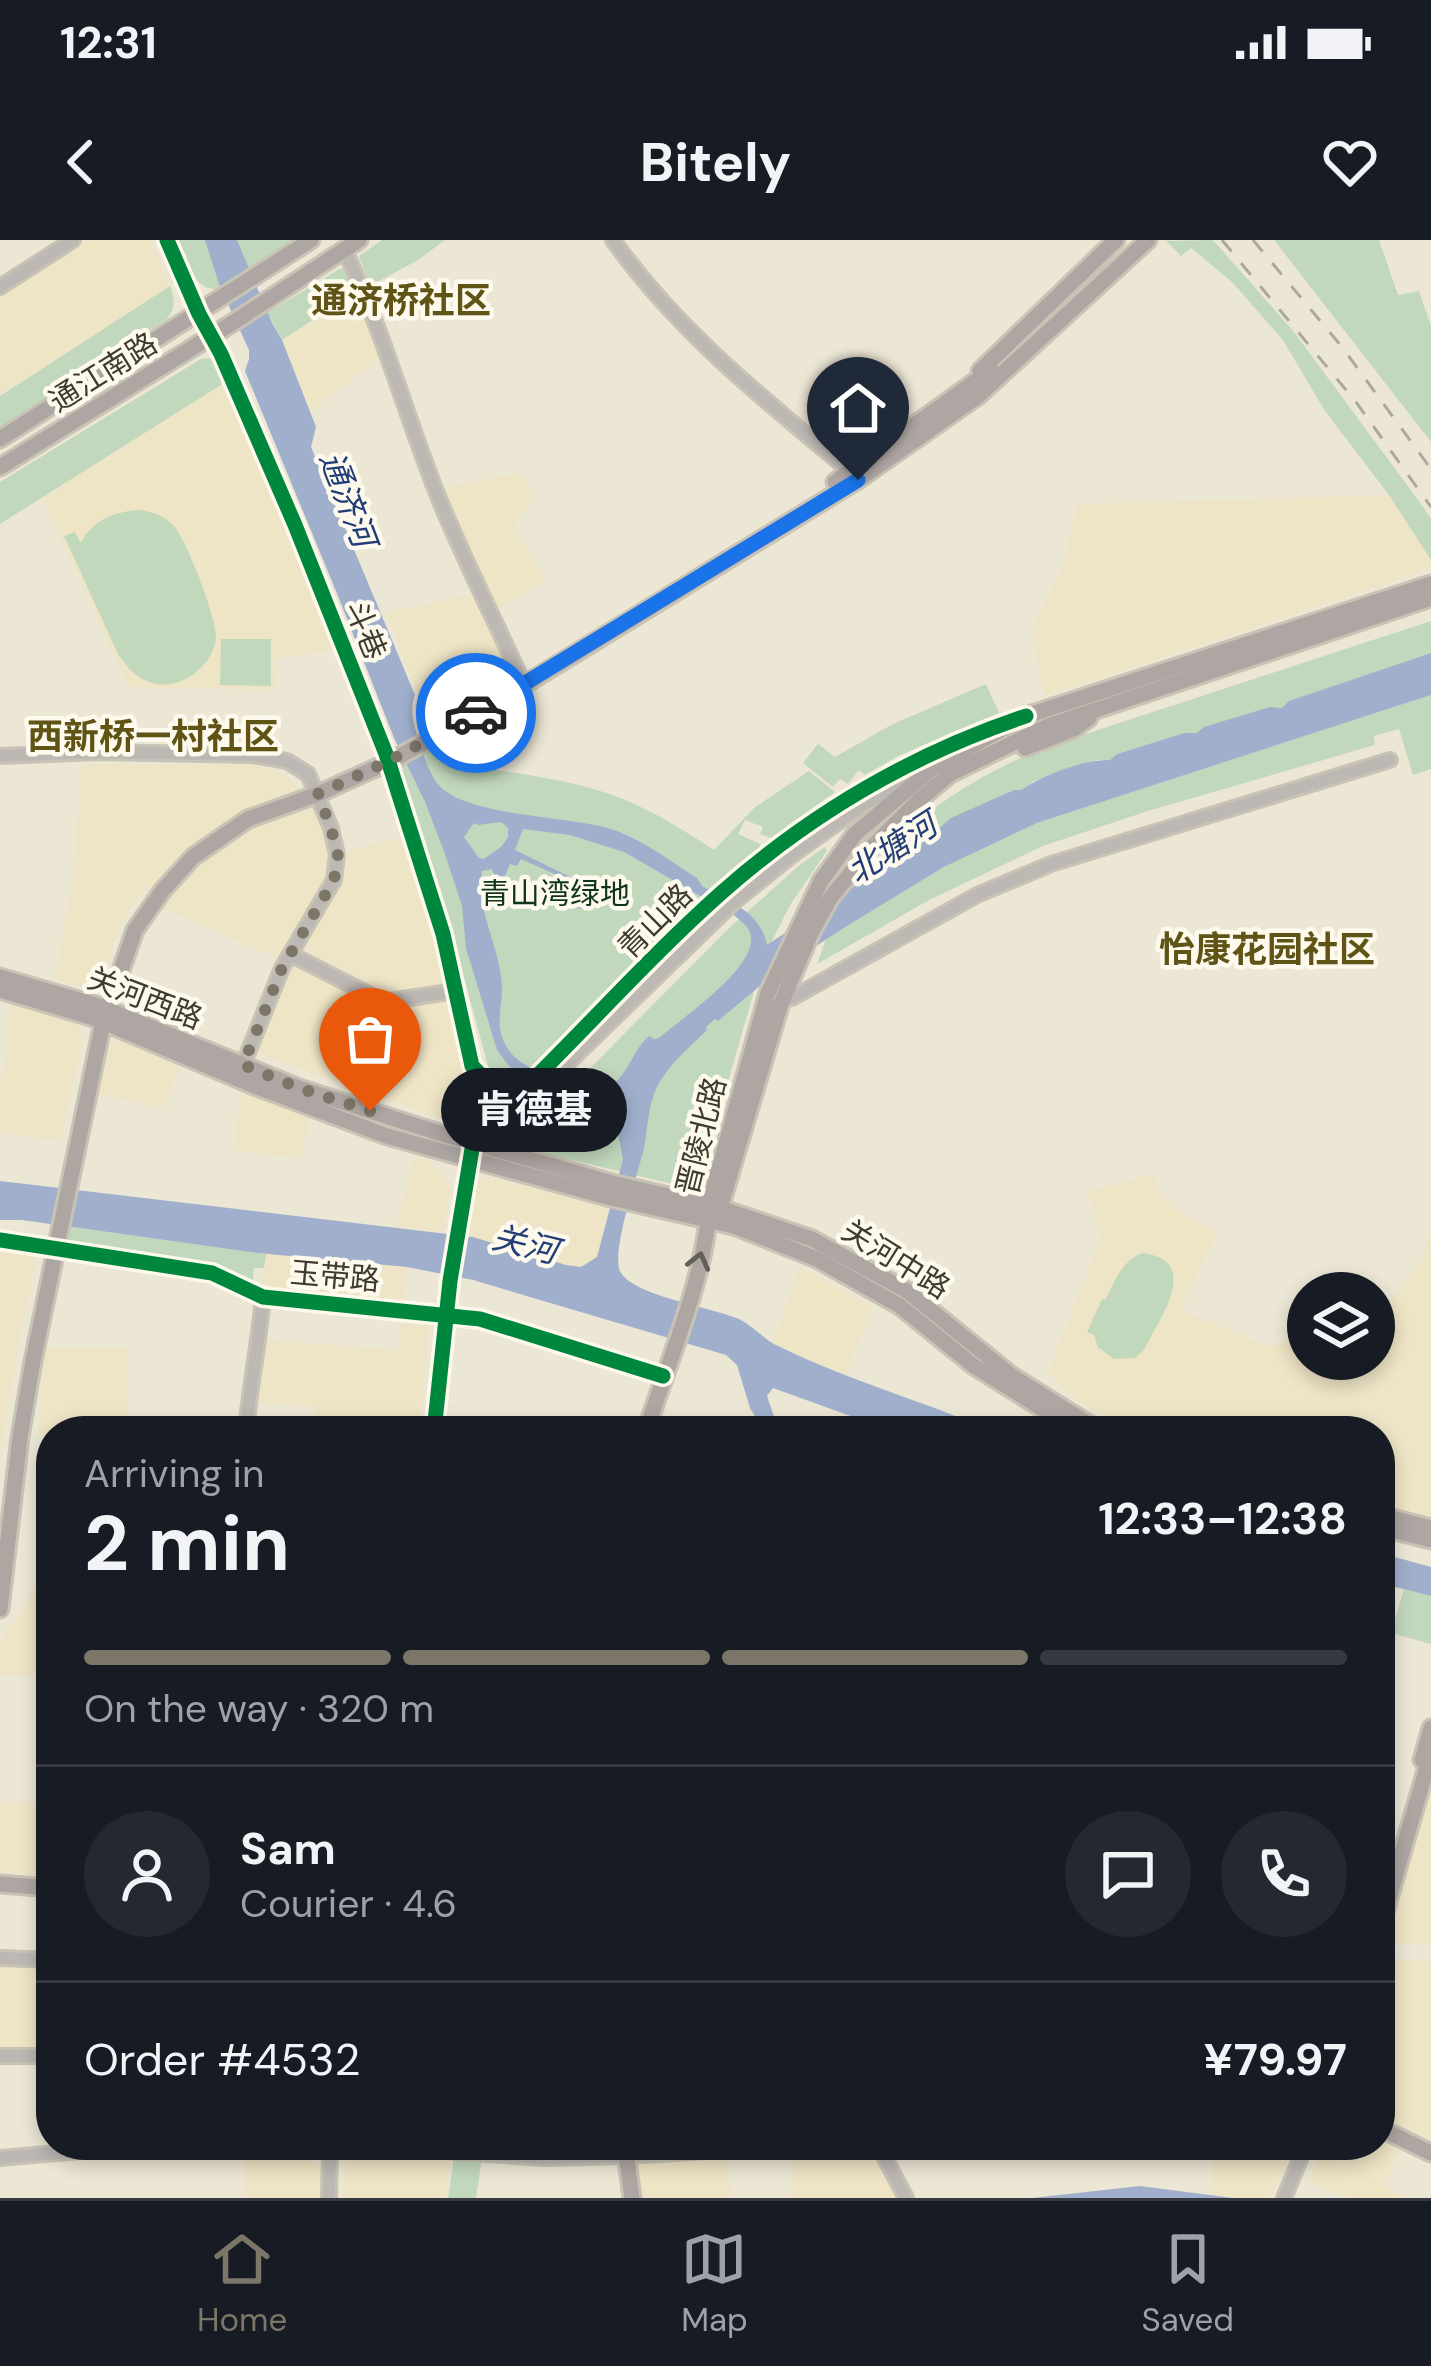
<!DOCTYPE html>
<html lang="en">
<head>
<meta charset="utf-8">
<style>
  :root { --surface:#171b24; --page:#242831; --text:#f1f3f6; --muted:#9ea1a6; --line:#363941; --accent:#7b7668 }
  body { margin:0; font-family:"DM Sans","Noto Sans SC",sans-serif; background:var(--page); color:var(--text); height:100vh; display:flex; flex-direction:column; font-size:45px; white-space:nowrap }
  * { box-sizing:border-box; margin:0 }
  p { font-size:39px; color:var(--muted) }
  .icon { flex:none; width:66px; height:66px; fill:none; stroke:currentColor; stroke-width:2; stroke-linecap:round; stroke-linejoin:round }
  .map { position:relative; flex:1; overflow:hidden }
  .details { position:absolute; left:36px; top:1176px; width:1359px; height:744px; display:flex; flex-direction:column; background:var(--surface); border-radius:48px; box-shadow:0 6px 18px #0003 }
  .details>* { flex:none }
  .controls { position:absolute; left:1287px; top:1032px; display:grid; gap:24px }
  .controls a { display:grid; place-items:center; width:108px; height:108px; border-radius:50%; background:var(--surface); box-shadow:0 6px 18px #0003; font-size:60px }
  .pin { position:absolute; display:grid; place-items:center; width:102px; height:102px; color:#fff; margin:-123px -51px; border-radius:50% 50% 50% 0; rotate:-45deg; box-shadow:0 0 12px #0007 }
  .pin .icon { rotate:45deg }
  .courier { position:absolute; display:grid; place-items:center; width:120px; height:120px; margin:-60px; border:9px solid #1a73e8; border-radius:50%; background:#fff; color:#222; box-shadow:0 3px 15px #0007 }
  .bubble { position:absolute; height:84px; border-radius:42px; background:var(--surface); box-shadow:0 6px 18px #0003; font-size:39px; font-weight:700; line-height:84px; text-align:center }
  .overview em { font-style:normal; font-weight:700 }
  .overview div { display:flex; flex-direction:column-reverse }
  .overview { display:flex; align-items:center; justify-content:space-between; height:204px; padding:0 48px }
  h1 { font-size:78px; font-weight:700; line-height:90px }
  .bar { display:grid; grid-template-columns:repeat(4,1fr); gap:18px 12px; align-content:center; height:144px; padding:0 48px }
  .bar i { height:15px; border-radius:9px; background:var(--line) }
  .bar .current { background:var(--accent) }
  .bar p { grid-column:span 4 }
  .line { display:flex; align-items:center; gap:30px; padding:0 48px; border-top:3px solid var(--line) }
  .line div { flex:1 }
  .round { display:grid; place-items:center; flex:none; width:126px; height:126px; border-radius:63px; background:var(--page) }
  .status { display:flex; justify-content:space-between; align-items:center; height:84px; padding:0 60px; background:var(--surface); direction:ltr }
  .status svg { height:33px; fill:currentColor }
  header { display:flex; justify-content:space-between; align-items:center; height:156px; padding:0 48px; background:var(--surface); font-size:54px; font-weight:700 }
  .tab-bar { display:flex; justify-content:space-around; align-items:center; height:168px; border-top:3px solid var(--line); background:var(--surface); font-size:33px; color:var(--muted) }
  .tab-bar a { display:grid; justify-items:center; gap:6px }
  .tab-bar .current { color:var(--accent) }
  .map>svg:first-child { display:block }
  .built { fill:#eee4c6 }
  .green { fill:#c2d8bd }
  .water { fill:#a0b0cc; fill-rule:evenodd }
  .lines { fill:none; stroke-linecap:round; stroke-linejoin:round }
  .minor-casing { stroke:#c8c3b5; stroke-width:18 }
  .major-casing { stroke:#c8c3b5; stroke-width:21 }
  .minor { stroke:#bdb8b4; stroke-width:12 }
  .major { stroke:#aea6a2; stroke-width:15 }
  .rail { stroke:#aca8a0; stroke-width:3; stroke-dasharray:15 15; stroke-linecap:butt }
  .cycleway-casing { stroke:#fdf9ec; stroke-width:22 }
  .cycleway { stroke:#00873e; stroke-width:15 }
  .oneway { stroke:#656056 }
  .done { stroke:#7b7668; stroke-width:12; stroke-dasharray:0 21.6 }
  .route { stroke:#1a73e8; stroke-width:15 }
  .labels { text-anchor:middle; dominant-baseline:central; stroke-width:9; stroke-linejoin:round; paint-order:stroke }
  .street-label { font-size:30px; fill:#3e3a2d; stroke:#fdf9ec }
  .park-label { font-size:30px; fill:#0e351b; stroke:#fdf9ec }
  .water-label { font-size:33px; font-style:italic; fill:#223d78; stroke:#fdf9ec }
  .quarter-label { font-size:36px; font-weight:bold; fill:#5f5316; stroke:#fdf9ec }
</style>
</head>
<body>
<div class="status"><b>12:31</b><svg viewBox="0 0 49 12"><path d="M0 12V9h3v3zM5 12V6h3v6zM10 12V3h3v9zM15 12V0h3v12zM26 1h20v11H26zM47 4h2v5h-2z"/></svg></div>
<header><svg class="icon" aria-label="back" viewBox="0 0 24 24"><path d="M15 5l-7 7 7 7"/></svg>Bitely<svg class="icon" aria-label="heart" viewBox="0 0 24 24"><path d="M12 20l-8-8c-3-5 5-10 8-4 3-6 11-1 8 4z"/></svg></header>
<div class="map">
<svg width="1431" height="1958" viewBox="0 0 1431 1958">
  <rect width="100%" height="100%" fill="#ece6d5"/>
  <path class="built" d="M88,0H150L170,46L0,155V56Z
    M359,50L384,115L310,172L282,100Z
    M224,143L335,409L274,420L275,450L129,447L42,258Z
    M521,233L535,261L520,273L516,286L518,295L546,340L498,369L442,248Z
    M1389,255L1431,320V329L1045,456L1032,394L1041,369L1061,333L1078,264Z
    M474,354L509,431L427,480L386,373Z
    M82,524H255L289,538L315,571L329,601L331,623L326,645L280,719L157,665L165,656L147,646L122,681L99,747L93,751L55,739L73,637Z
    M406,597L451,747L387,758L314,717L305,702L339,638L342,612Z
    M293,726L383,770L451,759L473,845L485,857L486,865L463,880L440,878L253,812L286,730Z
    M10,760L78,782L82,804L60,901L0,893V837L4,836Z
    M121,801L179,826L164,868L98,854L110,805Z
    M241,849L311,877L300,918L234,911Z
    M414,916L429,922L441,932L450,951L443,992L396,987Z
    M1152,934L1161,954L1175,969L1218,992L1181,1069L1266,1107L1308,1096V1119H1374V1069L1396,1055L1422,1020L1431,986V1277L1380,1264V1191H1142L1093,1172L1047,1134L1101,998L1088,952Z
    M489,937L608,968L597,1017L581,1027L566,1025L466,996L475,943L480,939Z
    M0,1002L36,1009L37,1017L20,1097L0,1214Z
    M266,1014L407,1027L404,1066L263,1054Z
    M800,1028L873,1067L845,1136L772,1104Z
    M402,1075L422,1077L429,1083L420,1191H336L335,1182H317L314,1166L260,1163L265,1100L399,1110Z
    M42,1107L128,1108L127,1191H51V1195H39L40,1123Z
    M40,1203H51V1436L0,1435V1406L8,1388L25,1367L36,1340L42,1312Z
    M1431,1548V1706L1392,1703L1388,1695Z
    M0,1562H51V1638L0,1631Z
    M1387,1719L1431,1722V1900L1380,1876V1724Z
    M3,1725L51,1727V1812H4L0,1808V1729Z
    M1380,1901L1399,1910L1384,1946L1410,1958H1346L1308,1942L1322,1905H1380Z
    M1215,1905H1295L1270,1958H1233L1209,1955Z
    M864,1907L874,1911L898,1958H792V1912Z
    M351,1910L452,1917L445,1958H343L345,1917Z
    M296,1913L308,1916L323,1931L322,1958H243L244,1914Z
    M728,1916L731,1958H639L635,1932L640,1922Z"/>
  <path class="green" d="M177,0H293L216,49C192,49 186,19 177,0Z
    M382,0H445L418,20L370,46L359,16Z
    M1213,0L1294,92L1424,268L1431,279V320L1389,255L1325,171L1283,100L1233,43L1191,8L1181,16L1166,1Z
    M1274,0H1379L1398,55L1419,51L1431,86V202Z
    M341,28L348,30L359,50L282,100L267,73Z
    M170,46C175,61 176,67 167,79L0,187V156Z
    M209,118L215,121L224,143L0,284V242L201,119Z
    M139,270C152,272 163,275 173,285C186,298 218,381 216,399C211,430 175,455 144,440C132,434 126,425 118,414L64,296L75,292L81,303C92,280 114,272 139,270Z
    M1431,381V413L1290,461L1282,468L1198,493H1184L1117,514L1110,520H1097L1032,542C1027,549 1022,551 1013,550L938,589L930,588L875,621C929,566 977,535 1049,506Z
    M221,399H271V446L220,445Z
    M986,444L999,473L898,516L865,535L859,530L848,544L840,539L833,547L803,523L818,504L835,517L893,484Z
    M1431,455V529L1413,535L1399,489L1374,496L1375,505L1148,571L1043,606L929,660L817,724L826,699L847,686L944,627L1037,583Z
    M470,483L465,525C517,534 573,539 623,559C655,572 685,591 714,610L754,568L809,531L835,552L771,598L760,594L763,587L745,580L738,594L760,604L761,608L711,651L510,852L490,833L454,701L399,525Z
    M825,607L827,611L790,665L764,717L703,928L693,940L677,945L530,910L528,891L728,689L802,623Z
    M64,986L266,1014L264,1028H254L252,1047L214,1027L179,1019L63,1001Z
    M1143,1013C1203,1021 1159,1079 1144,1110L1135,1118L1114,1119L1098,1107L1094,1095L1087,1092L1102,1059L1105,1060C1115,1041 1122,1020 1143,1013Z
    M1404,1349L1431,1356V1404L1391,1393Z
    M454,1917L482,1918L476,1958H448Z"/>
  <path class="water" d="M205,0H237L272,83L282,100L316,187L311,207L415,455C409,469 414,486 419,500C423,514 428,531 437,543C461,576 567,576 607,588C640,597 668,620 697,638L702,646C729,661 761,672 767,705L858,644L875,621L930,588L938,589L951,578L1014,550H1021C1044,535 1081,520 1110,520L1117,514L1184,493H1197L1204,487L1270,467L1282,468L1289,461L1431,413V455L1037,583L944,627L847,686L779,730L718,781L715,779L706,787L707,790C690,807 670,823 658,845C648,864 648,887 644,908C639,931 609,1016 621,1033C637,1057 713,1067 741,1080C754,1087 765,1100 778,1106C848,1140 922,1161 993,1191H892L773,1148L767,1156L776,1182L772,1191H764L750,1168L737,1125L726,1115L473,1040L407,1027L258,1013L22,980H0V941L473,997L566,1025L581,1027L597,1017L623,919L617,890L609,876L584,862L520,834L509,826L497,810L466,708L462,666L444,611L425,562L394,498L336,351L245,131L249,119V110L219,44ZM501,582L508,588V597L502,606L484,619L479,618L464,597L474,583L478,585ZM523,589L570,595L624,612L735,676C743,683 751,688 751,699C753,730 682,778 659,798L654,799L649,796C633,809 628,836 610,846C596,855 579,848 565,842C543,833 517,827 505,804C495,785 502,768 502,749C502,711 476,673 482,631L492,629L499,650L509,655L511,648L502,643L510,624L517,626L521,619L586,648L575,667L581,669L591,647L515,610Z
    M1380,1313L1431,1327V1356L1380,1343Z
    M1140,1946L1233,1958H1032Z"/>
  <g class="lines">
    <defs>
      <path id="minor" d="M167,0L199,74L221,114L295,285L386,514L443,694L472,826L510,864
        M613,0C678,92 765,160 851,232
        M344,9C382,87 404,170 436,251C461,314 492,374 520,436
        M0,47L73,0
        M0,516L97,512L252,515L287,521L308,534L331,588L337,615L334,640L282,728L243,825
        M290,714L380,760L390,761L455,751
        M792,758L977,655L1051,624L1390,520
        M479,909L734,662L791,616L861,566L913,538
        M0,1000L212,1033L263,1057L480,1079L663,1136
        M246,1191C250,1146 259,1102 263,1057
        M434,1191L450,1041L473,903L479,892C603,779 709,643 853,554C897,526 946,506 994,488
        M0,1718L51,1720
        M0,1816H51
        M358,1905L546,1918L626,1916L807,1905
        M878,1905L906,1958
        M0,1918L147,1905
        M329,1958L330,1905
        M1284,1958L1306,1905"/>
      <path id="major" d="M980,131L1116,0
        M0,199L311,0
        M0,227L234,82L359,0
        M835,242L991,130
        M1025,508L1074,489L1089,478
        M0,737L99,766L299,848L442,894L612,943L720,968L812,999L907,1051L1012,1136L1100,1191
        M0,750L94,778L257,847L387,896L607,957L734,986L817,1019L900,1066L974,1126L1078,1191
        M714,976L720,968L780,766L811,693L831,657L874,605L919,560L950,534L1048,486L1431,358
        M646,1191C667,1125 707,1033 709,965L768,753L821,641L855,594L934,527L1026,476L1431,344
        M1380,1275L1431,1288
        M1380,1287L1431,1300
        M0,1369L20,1197L33,1121L103,782L135,690L163,650L193,617L248,579L318,554L389,522L438,495L524,445L858,240L978,156L1148,0
        M1422,1520L1431,1488
        M0,1644L51,1648
        M1380,1689L1431,1513
        M1380,1888L1431,1913
        M625,1905L632,1958"/>
    </defs>
    <use href="#minor" class="minor-casing"/>
    <use href="#major" class="major-casing"/>
    <use href="#minor" class="minor"/>
    <use href="#major" class="major"/>
    <path class="rail" d="M1222,0L1356,162L1431,267
      M1253,0L1342,107L1431,229"/>
    <defs>
      <path id="cycleway" d="M167,0L199,74L221,114L295,285L386,514L443,694L472,826L510,864
        M0,1000L212,1033L263,1057L480,1079L663,1136
        M434,1191L450,1041L473,903L479,892C562,816 636,729 720,654C810,574 912,514 1026,476"/>
    </defs>
    <use href="#cycleway" class="cycleway-casing"/>
    <use href="#cycleway" class="cycleway"/>
  </g>
  <defs><path id="oneway-chevron" d="M-2-3.5L2.5 0L-2 3.5" fill="none" stroke-width="1.6" stroke-linecap="round" stroke-linejoin="round" transform="scale(3)"/></defs>
  <use class="oneway" href="#oneway-chevron" transform="translate(699 1021) rotate(-76)"/>
  <g class="lines">
    <path class="done" d="M370,871L299,848L243,825L282,728L334,640L338,616L331,588L318,554L389,521L476,473"/>
    <path class="route" d="M476,473L858,240"/>
  </g>
  <g class="labels">
    <g class="street-label">
      <text transform="translate(103 132) rotate(-32)">通江南路</text>
      <text transform="translate(366 390) rotate(68)">斗巷</text>
      <text transform="translate(655 681) rotate(-45)">青山路</text>
      <text transform="translate(145 758) rotate(21)">关河西路</text>
      <text transform="translate(701 896) rotate(-76)">晋陵北路</text>
      <text transform="translate(896 1019) rotate(32)">关河中路</text>
      <text transform="translate(335 1036) rotate(5)">玉带路</text>
    </g>
    <g class="park-label">
      <text x="555" y="653">青山湾绿地</text>
    </g>
    <g class="water-label">
      <text transform="translate(348 259) rotate(69)">通济河</text>
      <text transform="translate(892 608) rotate(-33)">北塘河</text>
      <text transform="translate(525 1004) rotate(14)">关河</text>
    </g>
    <g class="quarter-label">
      <text x="401" y="60">通济桥社区</text>
      <text x="153" y="496">西新桥一村社区</text>
      <text x="1267" y="709">怡康花园社区</text>
    </g>
  </g>
</svg>
<div class="controls">
<a><svg class="icon" aria-label="layers" viewBox="0 0 24 24"><path d="M12 4l9 5-9 5-9-5zM3 14l9 5 9-5"/></svg></a>
</div>
<div class="pin" style="left:370px;top:871px;background:#ea580c"><svg class="icon" aria-label="bag" viewBox="0 0 24 24"><path d="M5 8h14l-1 12H6zM9 8a3 3 0 0 1 6 0"/></svg></div>
<div class="pin" style="left:858px;top:240px;background:#1f2937"><svg class="icon" aria-label="home" viewBox="0 0 24 24"><path d="M3 11l9-7 9 7M6 9v11h12V9"/></svg></div>
<div class="courier" style="left:476px;top:473px"><svg class="icon" aria-label="car" viewBox="0 0 24 24"><path d="M5 17H2v-5l4-1 3-4h7l3 4 3 1v5h-3M9 17h6M6 11h13"/><circle cx="7" cy="17" r="2"/><circle cx="17" cy="17" r="2"/></svg></div>
<div class="bubble" style="left:441px;top:828px;width:186px">肯德基</div>
<section class="details">
<div class="overview"><div><h1>2 min</h1><p>Arriving in</p></div><em>12:33–12:38</em></div>
<div class="bar"><i class="current"></i><i class="current"></i><i class="current"></i><i></i><p>On the way · 320 m</p></div>
<div class="line" style="height:216px"><a class="round"><svg class="icon" aria-label="person" viewBox="0 0 24 24"><circle cx="12" cy="8" r="4"/><path d="M4 21q1-7 8-7t8 7"/></svg></a><div><b>Sam</b><p>Courier · 4.6</p></div><a class="round"><svg class="icon" aria-label="chat" viewBox="0 0 24 24"><path d="M4 5h16v11H9l-5 4z"/></svg></a><a class="round"><svg class="icon" aria-label="phone" viewBox="0 0 24 24"><path d="M5 4h4l2 5-3 2q2 4 5 5l2-3 5 2v4C11 20 4 13 5 4z"/></svg></a></div>
<div class="line" style="height:156px"><div>Order #4532</div><b>¥79.97</b></div>
</section>
</div>
<nav class="tab-bar">
<a class="current"><svg class="icon" aria-label="home" viewBox="0 0 24 24"><path d="M3 11l9-7 9 7M6 9v11h12V9"/></svg>Home</a>
<a><svg class="icon" aria-label="map" viewBox="0 0 24 24"><path d="M3 6l6-2 6 2 6-2v14l-6 2-6-2-6 2zM9 4v14M15 6v14"/></svg>Map</a>
<a><svg class="icon" aria-label="saved" viewBox="0 0 24 24"><path d="M7 4h10v16l-5-4-5 4z"/></svg>Saved</a>
</nav>
</body>
</html>
